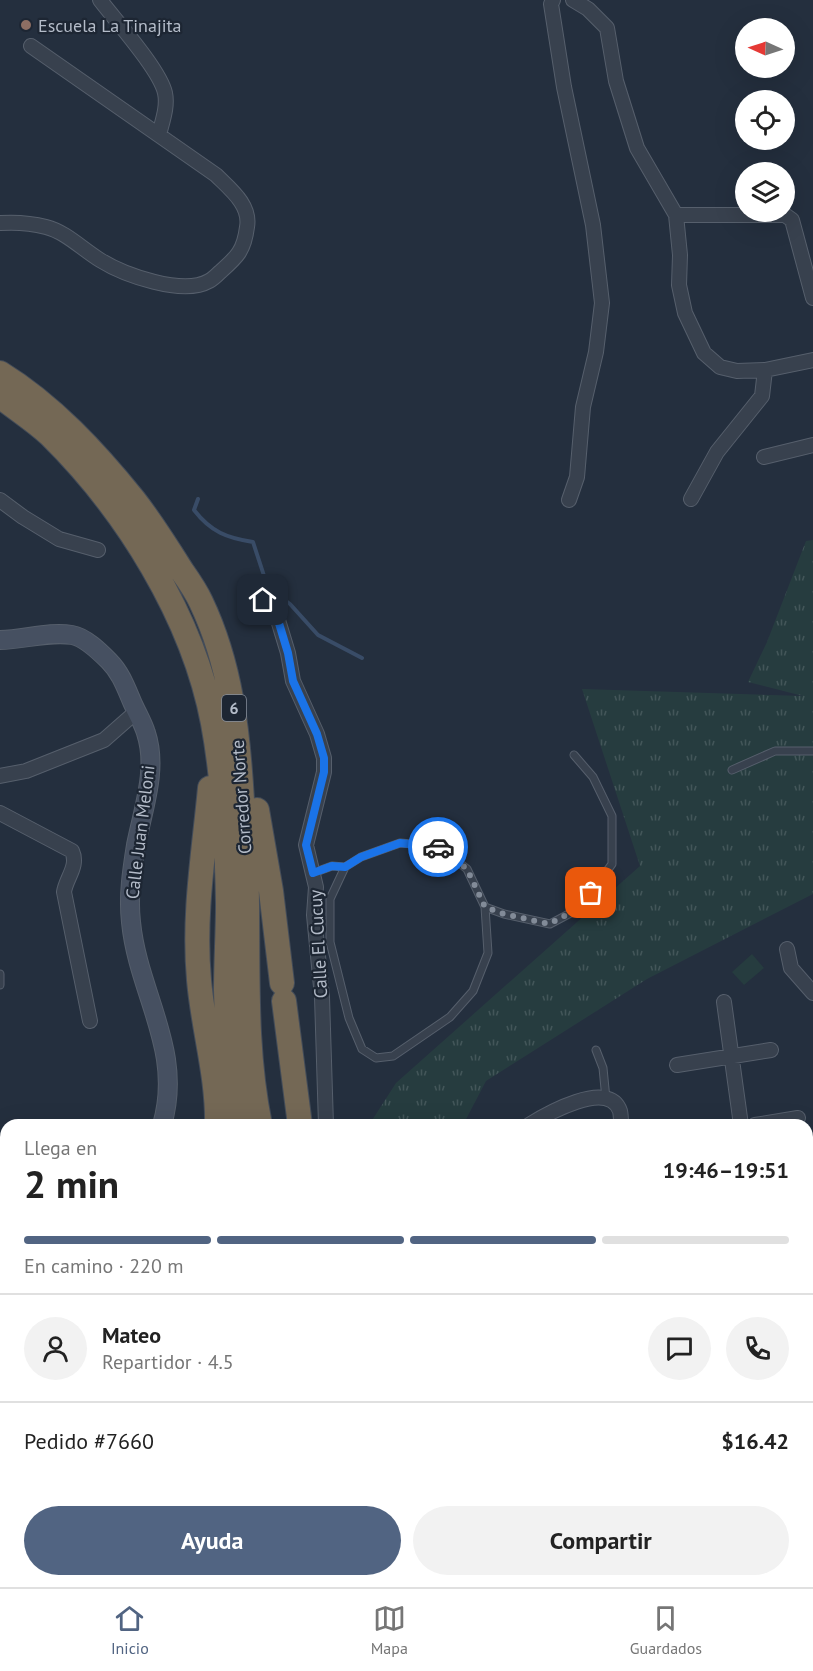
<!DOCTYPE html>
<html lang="es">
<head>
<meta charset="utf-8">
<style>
  :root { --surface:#fff; --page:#f2f2f2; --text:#222; --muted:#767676; --line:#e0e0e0; --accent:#516482 }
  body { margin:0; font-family:"PT Sans",sans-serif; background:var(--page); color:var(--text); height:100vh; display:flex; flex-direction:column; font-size:22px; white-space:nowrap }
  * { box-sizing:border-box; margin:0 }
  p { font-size:20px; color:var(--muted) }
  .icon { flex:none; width:33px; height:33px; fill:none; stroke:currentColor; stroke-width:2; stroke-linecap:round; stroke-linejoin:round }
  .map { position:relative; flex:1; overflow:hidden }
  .panel { position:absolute; left:0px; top:1119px; width:813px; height:468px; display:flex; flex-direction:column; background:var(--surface); border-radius:18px 18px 0 0; box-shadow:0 6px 24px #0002 }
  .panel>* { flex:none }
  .needle { width:39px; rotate:273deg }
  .tools { position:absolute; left:735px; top:18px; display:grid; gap:12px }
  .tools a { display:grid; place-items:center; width:60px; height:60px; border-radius:50%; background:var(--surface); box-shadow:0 6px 24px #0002; font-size:30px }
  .pin { position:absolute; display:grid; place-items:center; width:51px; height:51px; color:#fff; margin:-26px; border-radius:12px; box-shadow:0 3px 9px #0006 }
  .courier { position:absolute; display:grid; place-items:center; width:60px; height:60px; margin:-30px; border:4px solid #1a73e8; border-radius:50%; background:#fff; color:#222; box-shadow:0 2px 8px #0007 }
  .headline em { font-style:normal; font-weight:700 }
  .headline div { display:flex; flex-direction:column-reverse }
  .headline { display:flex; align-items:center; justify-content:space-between; height:102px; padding:0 24px }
  h1 { font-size:39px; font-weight:700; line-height:45px }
  .bar { display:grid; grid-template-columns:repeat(4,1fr); gap:9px 6px; align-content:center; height:72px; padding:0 24px }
  .bar i { height:8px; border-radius:4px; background:var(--line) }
  .bar .on { background:var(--accent) }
  .bar p { grid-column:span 4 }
  .line { display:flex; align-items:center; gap:15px; padding:0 24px; border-top:2px solid var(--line) }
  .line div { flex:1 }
  .round { display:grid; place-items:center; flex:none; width:63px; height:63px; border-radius:32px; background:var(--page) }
  .primary-button { display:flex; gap:12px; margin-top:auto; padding:12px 24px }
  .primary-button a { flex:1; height:69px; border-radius:36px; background:var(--accent); color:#fff; font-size:24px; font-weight:700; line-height:69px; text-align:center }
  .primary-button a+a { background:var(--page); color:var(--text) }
  .tabs { display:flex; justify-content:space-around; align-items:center; height:84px; border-top:2px solid var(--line); background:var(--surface); font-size:16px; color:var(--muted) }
  .tabs a { display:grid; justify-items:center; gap:3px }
  .tabs .on { color:var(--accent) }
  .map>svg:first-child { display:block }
  .grass { fill:url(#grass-tufts) }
  .park { fill:#263c3f }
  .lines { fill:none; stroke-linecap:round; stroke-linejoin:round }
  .stream { stroke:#394c67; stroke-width:4 }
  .lane-casing { stroke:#565f6c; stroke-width:9 }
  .street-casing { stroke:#565f6c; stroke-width:16 }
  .secondary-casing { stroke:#565f6c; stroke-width:20 }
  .primary-casing { stroke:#414a57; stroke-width:23 }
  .highway-casing { stroke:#434c59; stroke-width:26 }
  .lane { stroke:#38414e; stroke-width:7 }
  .street { stroke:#38414e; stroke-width:14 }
  .secondary { stroke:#465061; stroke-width:18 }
  .primary { stroke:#56606e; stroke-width:21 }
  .highway { stroke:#746855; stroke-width:24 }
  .rail-casing { stroke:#5a6575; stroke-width:6 }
  .rail { stroke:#1d2633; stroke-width:4; stroke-dasharray:11; stroke-linecap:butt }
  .done { stroke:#828b98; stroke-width:6; stroke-dasharray:0 10.8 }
  .route { stroke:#1a73e8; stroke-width:8 }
  .education-dot { fill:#8d6e63; stroke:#1d2633; stroke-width:2 }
  .labels { text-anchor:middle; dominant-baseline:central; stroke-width:4.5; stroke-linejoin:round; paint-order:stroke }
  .shield { fill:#1d2633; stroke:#878f9c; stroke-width:1.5 }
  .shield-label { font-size:16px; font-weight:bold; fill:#b4bcc9 }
  .poi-label { font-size:18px; fill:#b4bcc9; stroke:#1d2633; text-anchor:start }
  .street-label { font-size:18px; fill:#b4bcc9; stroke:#1d2633 }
</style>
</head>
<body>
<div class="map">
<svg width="813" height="1587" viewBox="0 0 813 1587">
  <defs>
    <pattern id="grass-tufts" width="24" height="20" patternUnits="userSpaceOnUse" patternTransform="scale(1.5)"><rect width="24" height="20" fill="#263c3f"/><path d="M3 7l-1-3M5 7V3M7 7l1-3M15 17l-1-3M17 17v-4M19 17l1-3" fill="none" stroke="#435659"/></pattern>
  </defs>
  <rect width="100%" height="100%" fill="#242f3e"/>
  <path class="grass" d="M813,540V894L647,979L486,1081L463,1125H369L396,1083L640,866L582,689L803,696L748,682L767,642L806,541Z"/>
  <path class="park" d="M752,954L764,968L744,985L732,972Z"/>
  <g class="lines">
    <path class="stream" d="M198,499L194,510C211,532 227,538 253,542L268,588L290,604L318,635L362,658"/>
    <defs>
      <path id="lane" d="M732,770L775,751H813
        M313,873L332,866L345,867L361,857L400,843L438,846L467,869L485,907L488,953L473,991L450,1017L393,1056L376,1058L362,1049L349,1018L330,942V899L345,867
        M485,907L504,914L550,924L580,908L612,864V816L593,777L574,755
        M0,974V985
        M596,1050L603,1068L606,1099"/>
      <path id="street" d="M100,0C116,21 160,70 165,93C168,107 162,122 159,135
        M553,0L551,4L564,87L593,225L602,303L596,352L583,407L577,477L569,500
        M573,0L588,9L607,28L616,81L637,148L676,215L680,255L679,285L685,313L704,353L720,367L737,371L765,370L813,360
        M676,215H785L792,220L813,298
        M0,223C15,222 31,223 46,227C66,232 82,249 100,260C124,275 183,296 209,281C213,279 217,275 220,272C237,257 244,251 247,227C251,205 230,189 216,175L31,46
        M764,457L813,445
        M691,499L717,452L762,396L765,370
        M0,500L23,517L59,539L98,550
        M263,600L278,620L288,653L293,681L317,734L324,758V772L306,845L316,887L314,915L322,997L326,1125
        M0,776L26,771L104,740L137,711
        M0,813L72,851C79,866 66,878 64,892L90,1021
        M787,949L791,968L813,993
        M724,1002L741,1125
        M677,1065L771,1050
        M529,1125C545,1115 609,1078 620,1111C621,1115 621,1121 621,1125
        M755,1125L798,1118
        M807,1185L813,1184
        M807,1223L813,1222"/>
      <path id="secondary" d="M0,640C24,640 48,631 72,635C85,637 100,652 109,661C121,673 126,688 133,704C137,713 143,723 146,733C158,769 143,809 136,845C132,870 128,896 131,922C138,994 184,1050 162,1125
        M0,1246L6,1241"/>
      <path id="primary" d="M807,1424L813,1425
        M0,1434H6
        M0,1473H6
        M0,1506H6"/>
      <path id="highway" d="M0,373C52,405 96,453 134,500C152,523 167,547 182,571C189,581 196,591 201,602C231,665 238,732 242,800C245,835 247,869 247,904C248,979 245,1052 260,1125
        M0,396C16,409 35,421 50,435C126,510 193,617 213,723C224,782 227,844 228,904C228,932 226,961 226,990C227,1035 231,1081 240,1125
        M210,788C204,852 193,915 199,980C203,1028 218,1076 217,1125
        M257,810L271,891L282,983
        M284,1001L300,1125
        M807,1374H813
        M273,1581L279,1587
        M306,1581L312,1587
        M488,1581L492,1587
        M517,1581L521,1587
        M606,1581L610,1587
        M642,1581L646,1587"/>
    </defs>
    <use href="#lane" class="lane-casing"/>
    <use href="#street" class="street-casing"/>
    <use href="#secondary" class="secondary-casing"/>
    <use href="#primary" class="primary-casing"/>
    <use href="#highway" class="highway-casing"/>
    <use href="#lane" class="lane"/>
    <use href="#street" class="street"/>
    <use href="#secondary" class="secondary"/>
    <use href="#primary" class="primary"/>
    <use href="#highway" class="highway"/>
    <defs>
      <path id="rail" d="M807,1395L813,1394
        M0,1445L6,1446
        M0,1455L6,1456"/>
    </defs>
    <use href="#rail" class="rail-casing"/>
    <use href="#rail" class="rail"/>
  </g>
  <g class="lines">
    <path class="done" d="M438,847L467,869L485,907L504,914L549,924L580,908L591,893"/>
    <path class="route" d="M263,600L278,620L288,653L293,681L317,734L324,758V772L306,845L313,873L332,866L345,867L361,857L400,843L438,847"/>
  </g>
  <circle class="education-dot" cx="26" cy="25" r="6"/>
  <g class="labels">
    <rect class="shield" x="222" y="695" width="24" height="26" rx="4.5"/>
    <g class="shield-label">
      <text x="234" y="708">6</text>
    </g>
    <g class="poi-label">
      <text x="38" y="25">Escuela La Tinajita</text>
    </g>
    <g class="street-label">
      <text transform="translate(241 797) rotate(-94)">Corredor Norte</text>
      <text transform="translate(140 832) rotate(-83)">Calle Juan Meloni</text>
      <text transform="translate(318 944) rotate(-93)">Calle El Cucuy</text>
    </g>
  </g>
</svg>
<div class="tools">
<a><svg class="needle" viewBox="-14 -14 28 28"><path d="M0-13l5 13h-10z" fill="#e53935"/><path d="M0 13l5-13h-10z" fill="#767676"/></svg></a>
<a><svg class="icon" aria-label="locate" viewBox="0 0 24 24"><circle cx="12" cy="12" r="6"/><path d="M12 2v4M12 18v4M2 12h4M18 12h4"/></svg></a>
<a><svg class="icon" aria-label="layers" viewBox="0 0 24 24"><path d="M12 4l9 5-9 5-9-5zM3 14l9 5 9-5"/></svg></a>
</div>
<div class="pin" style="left:591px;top:893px;background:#ea580c"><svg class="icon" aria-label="bag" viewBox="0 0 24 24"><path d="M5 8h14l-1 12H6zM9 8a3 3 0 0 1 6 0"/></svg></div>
<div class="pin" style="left:263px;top:600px;background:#1f2937"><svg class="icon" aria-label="home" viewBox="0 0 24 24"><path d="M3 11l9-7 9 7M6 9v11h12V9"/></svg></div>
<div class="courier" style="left:438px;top:847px"><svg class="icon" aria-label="car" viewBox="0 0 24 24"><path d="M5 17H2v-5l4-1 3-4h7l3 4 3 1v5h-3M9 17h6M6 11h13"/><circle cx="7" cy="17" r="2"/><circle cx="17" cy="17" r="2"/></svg></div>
<section class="panel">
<div class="headline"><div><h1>2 min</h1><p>Llega en</p></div><em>19:46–19:51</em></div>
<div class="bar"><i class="on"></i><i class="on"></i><i class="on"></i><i></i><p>En camino · 220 m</p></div>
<div class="line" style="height:108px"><a class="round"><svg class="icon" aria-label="person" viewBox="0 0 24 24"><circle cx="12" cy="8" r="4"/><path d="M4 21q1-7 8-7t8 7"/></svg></a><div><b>Mateo</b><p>Repartidor · 4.5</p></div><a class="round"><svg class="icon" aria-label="chat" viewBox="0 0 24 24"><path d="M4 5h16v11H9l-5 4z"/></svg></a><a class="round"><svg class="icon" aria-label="phone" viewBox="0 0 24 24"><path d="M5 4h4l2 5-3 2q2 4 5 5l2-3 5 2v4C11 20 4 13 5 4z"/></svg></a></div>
<div class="line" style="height:78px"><div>Pedido #7660</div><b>$16.42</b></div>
<div class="primary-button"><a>Ayuda</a><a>Compartir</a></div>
</section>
</div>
<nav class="tabs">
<a class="on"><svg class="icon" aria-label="home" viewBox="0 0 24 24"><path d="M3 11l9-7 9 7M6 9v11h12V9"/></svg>Inicio</a>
<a><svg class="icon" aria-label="map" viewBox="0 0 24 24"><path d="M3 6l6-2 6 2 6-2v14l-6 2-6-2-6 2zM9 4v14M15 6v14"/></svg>Mapa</a>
<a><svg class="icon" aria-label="saved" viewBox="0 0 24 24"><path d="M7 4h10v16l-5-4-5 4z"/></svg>Guardados</a>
</nav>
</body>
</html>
